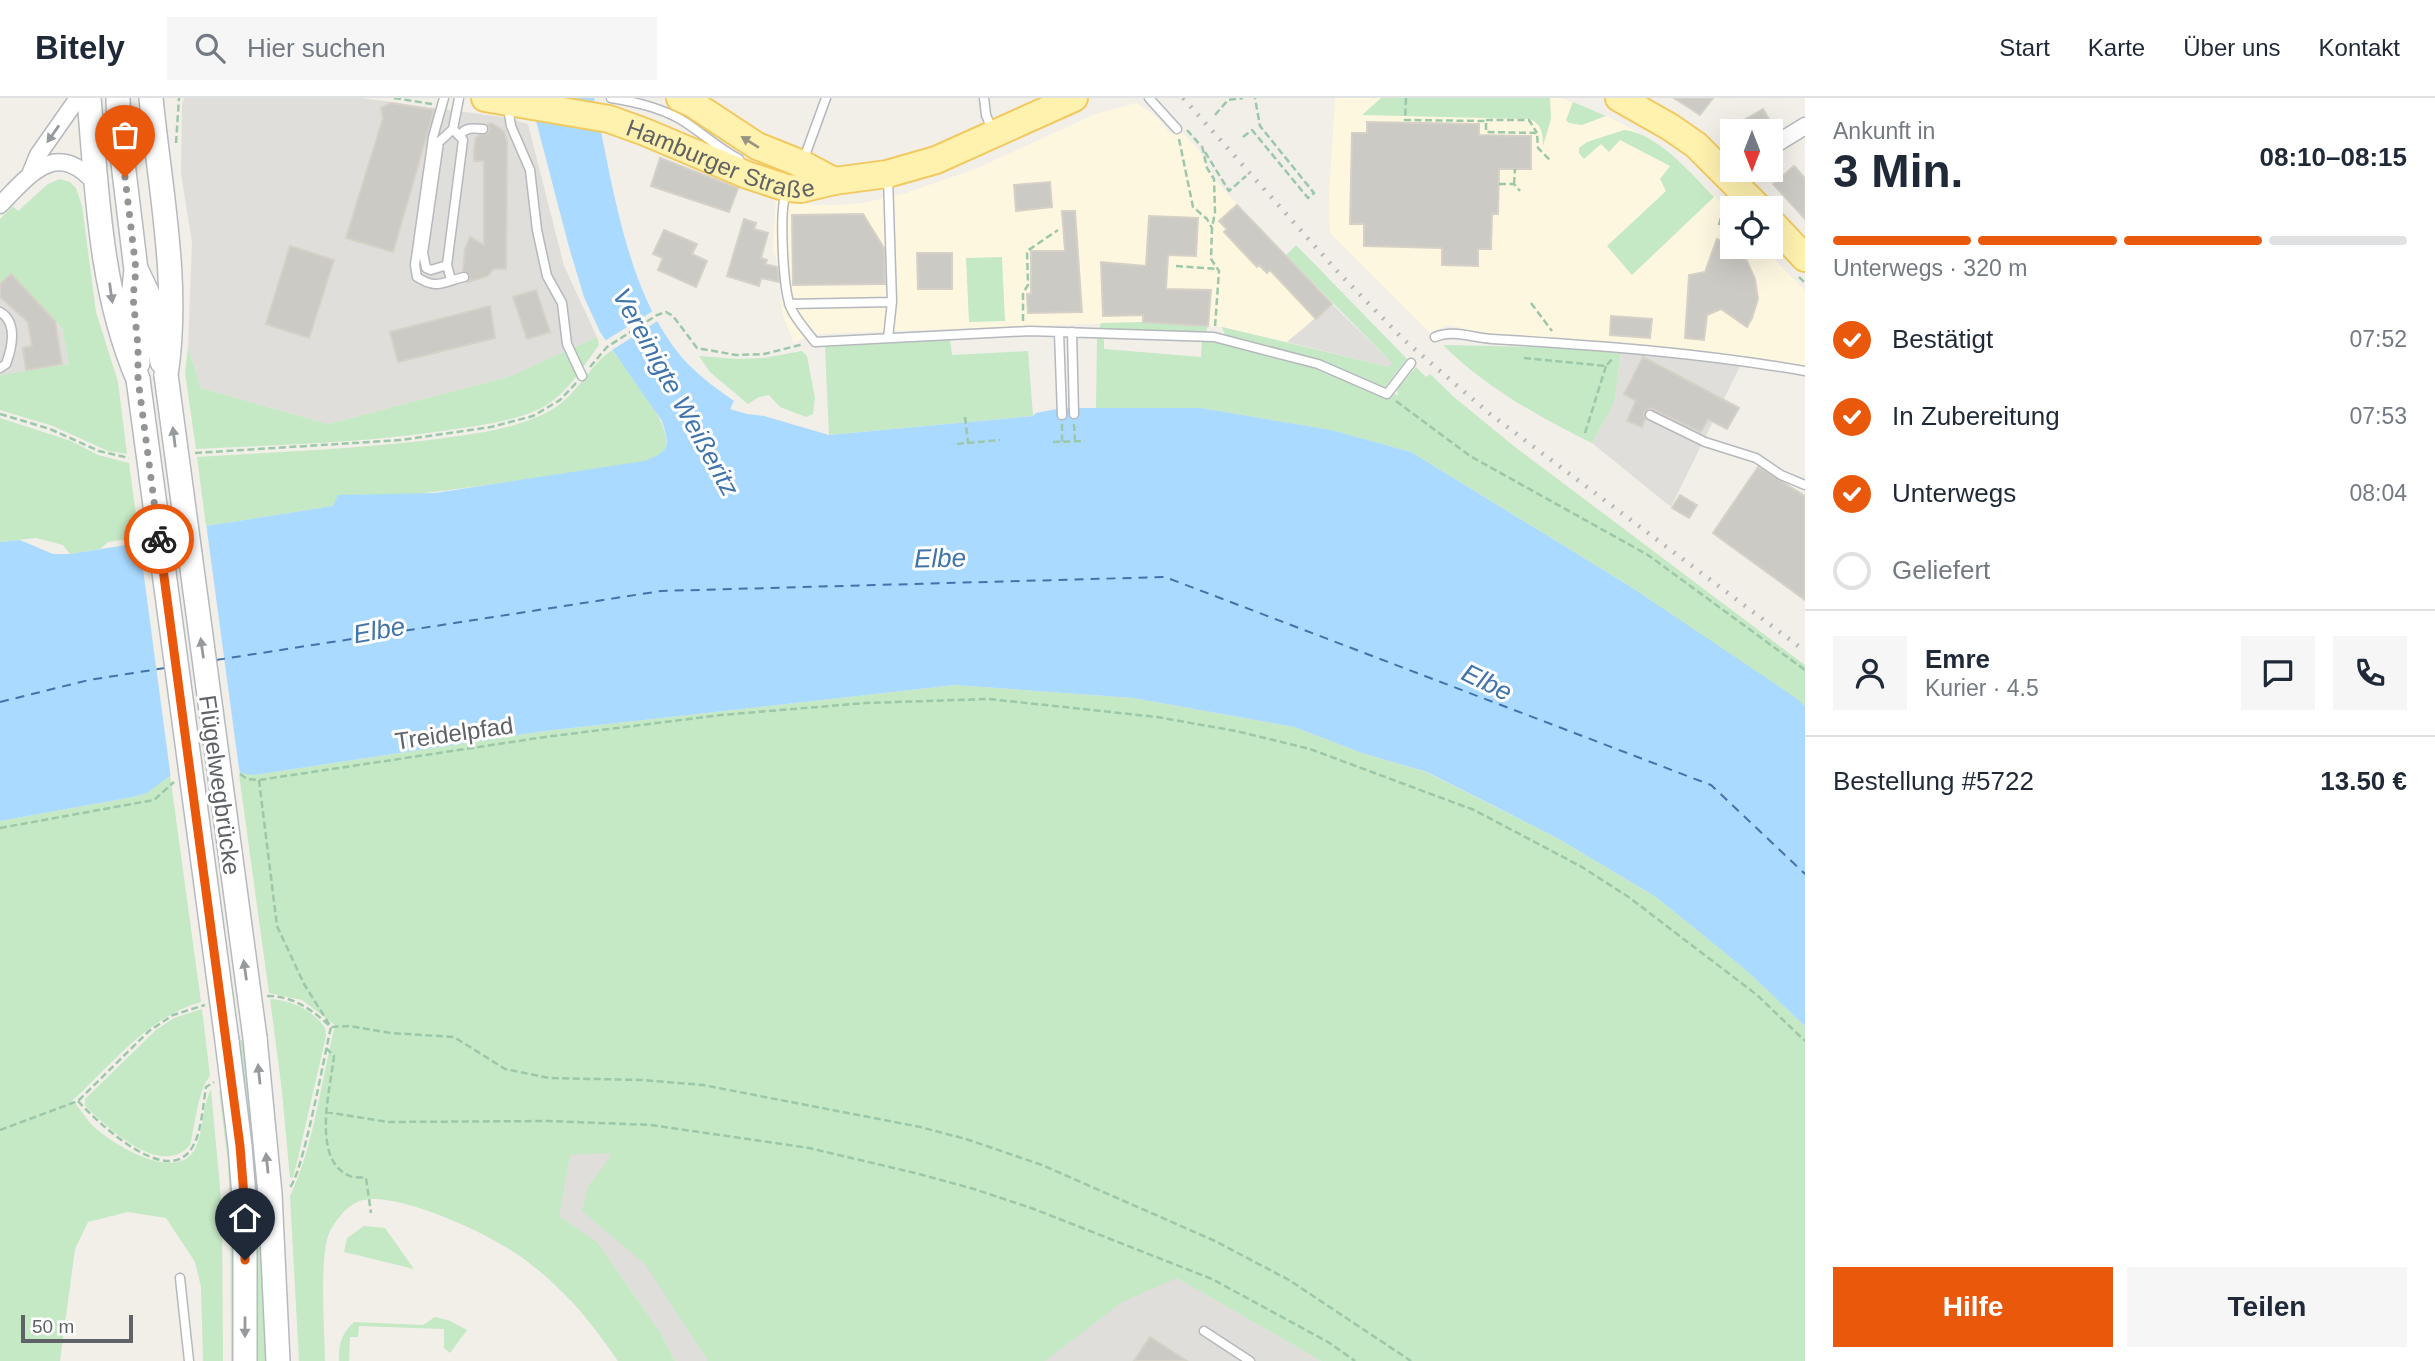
<!DOCTYPE html>
<html lang="de">
<head>
<meta charset="utf-8">
<style>
  :root { --surface:#fff; --page:#f6f6f7; --text:#1f2937; --muted:#747a83; --line:#e0e1e3; --accent:#ea580c }
  body { margin:0; font-family:Helvetica,sans-serif; background:var(--page); color:var(--text); height:100vh; display:flex; flex-direction:column; font-size:26px; white-space:nowrap }
  * { box-sizing:border-box; margin:0 }
  p { font-size:23px; color:var(--muted) }
  .icon { flex:none; width:38px; height:38px; fill:none; stroke:currentColor; stroke-width:2; stroke-linecap:round; stroke-linejoin:round }
  .map { position:relative; flex:1; overflow:hidden }
  .panel { display:flex; flex-direction:column; background:var(--surface); width:630px }
  .panel>* { flex:none }
  .needle { width:46px; rotate:180deg }
  .tools { position:absolute; left:1720px; top:21px; display:grid; gap:14px }
  .tools a { display:grid; place-items:center; width:63px; height:63px; border-radius:0px; background:var(--surface); box-shadow:0 7px 28px #0002; font-size:35px }
  .scale { position:absolute; left:21px; bottom:18px; width:112px; box-sizing:border-box; padding-left:7px; border:4px solid #5f6368; border-top:0; font-size:19px; line-height:24px; white-space:nowrap; color:#5f6368; -webkit-text-stroke:5px #fff; paint-order:stroke }
  .pin { position:absolute; display:grid; place-items:center; width:60px; height:60px; color:#fff; margin:-72px -30px; border-radius:50% 50% 50% 0; rotate:-45deg; box-shadow:0 0 7px #0007 }
  .pin .icon { rotate:45deg }
  .courier { position:absolute; display:grid; place-items:center; width:70px; height:70px; margin:-35px; border:5px solid #ea580c; border-radius:50%; background:#fff; color:#222; box-shadow:0 2px 9px #0007 }
  .summary em { font-style:normal; font-weight:800 }
  .summary div { display:flex; flex-direction:column-reverse }
  .summary { display:flex; align-items:center; justify-content:space-between; height:119px; padding:0 28px }
  h1 { font-size:46px; font-weight:800; line-height:52px }
  .bar { display:grid; grid-template-columns:repeat(4,1fr); gap:10px 7px; align-content:center; height:84px; padding:0 28px }
  .bar i { height:9px; border-radius:5px; background:var(--line) }
  .bar .current { background:var(--accent) }
  .bar p { grid-column:span 4 }
  .line { display:flex; align-items:center; gap:18px; padding:0 28px; border-top:2px solid var(--line) }
  .line div { flex:1 }
  .round { display:grid; place-items:center; flex:none; width:74px; height:74px; border-radius:0px; background:var(--page) }
  ol { padding:0 28px; list-style:none }
  li { display:flex; align-items:center; gap:21px; height:77px }
  li p { margin-inline-start:auto }
  li .icon { padding:7px; border-radius:50%; background:var(--accent); color:#fff; stroke-width:4 }
  li:last-child { color:var(--muted) }
  li i { width:38px; height:38px; border:4px solid var(--line); border-radius:50% }
  .button { display:flex; gap:14px; margin-top:auto; padding:14px 28px }
  .button a { flex:1; height:80px; border-radius:0px; background:var(--accent); color:#fff; font-size:28px; font-weight:800; line-height:80px; text-align:center }
  .button a+a { background:var(--page); color:var(--text) }
  header { display:flex; align-items:center; gap:42px; box-sizing:border-box; height:98px; padding:0 35px; background:var(--surface); border-bottom:2px solid var(--line) }
  header strong { font-size:33px }
  nav { display:flex; gap:38px; margin-inline-start:auto; font-size:24px }
  .search { width:490px; height:63px; background:var(--page); display:flex; align-items:center; gap:18px; box-sizing:border-box; padding:0 24px; border-radius:0px; color:var(--muted); font-size:26px }
  main { display:flex; flex:1; min-height:0 }
  .map>svg:first-child { display:block }
  .commercial { fill:#fef7e0 }
  .industrial { fill:#e0deda }
  .green { fill:#c5e8c5 }
  .water { fill:#aadaff }
  .pier { fill:#f1efe8 }
  .lines { fill:none; stroke-linecap:round; stroke-linejoin:round }
  .ferry { stroke:#4174aa; stroke-width:2; stroke-dasharray:9 7; stroke-linecap:butt }
  .building { fill:#cccac5; stroke:#d6d1c6; stroke-width:2 }
  .lane-casing { stroke:#b5b8bc; stroke-width:11 }
  .street-casing { stroke:#b5b8bc; stroke-width:19 }
  .secondary-casing { stroke:#b6babf; stroke-width:26 }
  .primary-casing { stroke:#f2c960; stroke-width:30 }
  .path { stroke:#9cc7a9; stroke-width:2.5; stroke-dasharray:7 3.5; stroke-linecap:butt }
  .lane { stroke:#fff; stroke-width:8 }
  .street { stroke:#fff; stroke-width:16 }
  .secondary { stroke:#fff; stroke-width:23 }
  .primary { stroke:#fff2af; stroke-width:26 }
  .rail { stroke:#b6b7b8; stroke-width:4.5; stroke-dasharray:2 9; stroke-linecap:butt }
  .secondary-bridge-casing { stroke:#b6babf; stroke-width:26; stroke-linecap:butt }
  .secondary-bridge { stroke:#fff; stroke-width:23 }
  .oneway { fill:#979a9d }
  .oneway2 { fill:#979581 }
  .done { stroke:#929495; stroke-width:7; stroke-dasharray:0 12.6 }
  .route { stroke:#ea580c; stroke-width:9 }
  .labels { text-anchor:middle; dominant-baseline:central; stroke-width:6; stroke-linejoin:round; paint-order:stroke }
  .street-label { font-size:24px; fill:#5f6368; stroke:#fff }
  .water-label { font-size:26px; font-style:italic; fill:#4174aa; stroke:#fff }
</style>
</head>
<body>
<header>
<strong>Bitely</strong>
<div class="search"><svg class="icon" aria-label="search" viewBox="0 0 24 24"><circle cx="10" cy="10" r="6"/><path d="M15 15l6 6"/></svg>Hier suchen</div>
<nav><a>Start</a><a>Karte</a><a>Über uns</a><a>Kontakt</a></nav>
</header>
<main>
<div class="map">
<svg width="1805" height="1263" viewBox="0 0 1805 1263">
  <rect width="100%" height="100%" fill="#f1efe8"/>
  <path class="commercial" d="M1335,0H1561L1611,20L1639,35L1682,66L1732,116V149H1763L1805,193V269L1709,254L1485,235L1448,227L1430,235L1330,135L1329,98Z
    M1136,5L1157,19L1169,34L1183,35L1198,51L1216,83L1284,159L1286,157L1332,206L1287,244L1222,229L1143,224L813,236L794,245L782,215L779,168L773,152L776,98L813,107H840L863,105L906,95L978,70L1095,16Z"/>
  <path class="industrial" d="M184,0H362L502,19L528,26L564,168L597,239L508,279L328,326L201,290L188,249L192,145L181,75L182,7Z
    M7,172L62,230L69,266L0,277V178Z
    M1332,206L1393,266L1389,269L1287,244Z
    M1621,254L1741,266L1671,409L1592,345L1614,305Z
    M659,1033L1177,1180L1321,1263H675L660,1234L597,1144L489,1072Z"/>
  <path class="green" d="M1381,0H1550L1551,21L1543,48C1543,35 1542,27 1530,21L1362,17Z
    M1573,4L1606,18L1582,27L1569,25L1566,22Z
    M1624,32C1657,35 1692,76 1714,99L1632,177L1607,148L1666,93L1660,81L1670,68L1620,42L1609,54L1601,46L1584,61L1579,55V50L1587,44Z
    M60,81L70,84L76,90L82,108L96,214L118,284L127,356L108,353L53,328L0,312V277L69,266L62,230L11,176L0,186V121L13,108L18,113L48,86Z
    M1296,147L1407,261L1384,290L1398,298L1397,291L1416,269L1426,279L1430,276L1455,300L1515,349L1805,567V608L1631,489L1411,354L1330,332L1201,310L1096,311L1097,240H1104V251L1201,259L1202,242H1217L1225,237L1222,229L1389,269L1392,265L1286,157Z
    M1002,159L1005,223L969,224L966,160Z
    M1143,224L1208,228L1206,234L1099,231L1101,225Z
    M597,239L599,247C581,271 566,299 537,312C507,325 474,328 442,333C361,345 278,347 196,351L185,275L188,249L201,290L328,326L508,279Z
    M950,242L952,257L1028,253L1033,318L829,337L825,249Z
    M1443,247L1539,249L1621,254L1614,305L1592,345C1539,319 1485,289 1443,247Z
    M612,252C626,272 671,324 666,347C666,349 663,355 662,357C650,367 610,369 594,371C508,385 422,396 336,405L333,408L206,428L197,359C277,354 358,351 437,341C475,336 518,331 551,312C577,298 589,267 612,252Z
    M802,253L807,258L815,300L813,316L806,319L780,309L769,297L759,299L748,306L710,274L699,258L737,261L764,260Z
    M0,320L71,343L98,357L129,365L139,439L108,444L100,451L70,456L63,447L36,440L0,444Z
    M955,587L1133,600L1294,629L1362,655L1426,674L1557,740L1656,799L1747,873L1805,928V1263H1321L1177,1180L1122,1204L1045,1263H708L645,1166L582,1113L588,1088L606,1065L611,1055L570,1057L559,1118L597,1144L660,1234L675,1263H618C599,1236 581,1211 557,1189C541,1173 522,1158 502,1147C474,1130 388,1090 357,1104C346,1109 337,1121 331,1131C318,1154 325,1233 325,1263H299L290,1098C313,1052 322,979 335,927L302,902L269,895L238,669L254,677L545,633Z
    M170,677L201,904C148,919 112,966 72,1003C81,1010 85,1020 93,1028C113,1047 179,1087 196,1049C204,1031 202,1008 211,991L222,1112L223,1263H203L201,1189L195,1164L166,1120L128,1114L88,1124L75,1151L60,1263H0V723L133,699L147,695Z
    M270,901C291,902 313,912 325,930L326,938L298,1060L293,1079L290,1080L282,993Z
    M202,911L210,978C198,991 195,1028 190,1047C161,1081 108,1030 85,1008V1001L156,932L174,920Z
    M244,941L251,995L272,1263H255V1103L249,1028L238,942Z
    M222,991C233,1082 236,1172 235,1263H231L230,1110L228,1065L219,992Z
    M364,1128L385,1130L414,1171L344,1154L347,1140Z
    M435,1219L448,1222L467,1232L450,1255L444,1250V1231L359,1228L358,1239H350L349,1263H339C339,1246 341,1236 354,1224L423,1227Z"/>
  <path class="water" d="M530,0H594C613,85 626,200 688,266C702,280 718,292 734,303L730,311L747,316L764,318L829,337L1033,318L1036,315L1062,310H1201L1331,332L1411,354L1631,489L1796,600L1805,608V928L1747,873L1656,799L1557,740L1427,674L1362,655L1294,629L1133,600L955,587L545,633L254,677L241,675L238,669L171,677L147,695L133,699L0,723V444L20,442L53,456H70L139,445L206,428L333,408L338,397L435,395L644,363C670,354 670,348 662,323L600,234L584,199L569,149Z"/>
  <path class="pier" d="M653,213L659,222L609,254L603,244Z
    M206,425L240,678L236,672L171,681L139,441Z"/>
  <g class="lines">
    <path class="ferry" d="M216,562L661,493L1165,479L1711,687L1805,776
      M0,604L89,582L165,570"/>
  </g>
  <path class="building" d="M1674,0H1713L1700,17Z
    M391,5L434,12L393,154L346,140L383,20L381,10Z
    M1763,11L1776,33H1725Z
    M1367,24L1479,26V37L1531,38V71H1499L1498,116H1492L1491,151H1478V168L1442,167V150L1364,148V126H1350L1352,35H1367Z
    M491,25L504,33L507,44L506,171H493L488,178L468,184L470,177L463,173L465,151L470,139L484,147V63H474V51L476,39L488,35L490,31L488,26Z
    M660,60L738,90L729,114L651,88Z
    M1794,68L1805,80V121L1773,86Z
    M1050,84L1052,109L1016,113L1014,87Z
    M1237,107L1332,206L1316,221L1270,172L1267,175L1259,167L1257,169L1224,134L1227,131L1219,123Z
    M1062,113H1075L1082,214L1028,215L1027,196H1031V153H1065Z
    M863,116L884,150L885,186L793,187L792,117Z
    M1149,118L1198,120L1196,158L1168,157L1166,191L1211,192L1208,228L1143,224V217L1103,218L1101,164L1146,168Z
    M744,121L756,125L754,131L768,135L761,160L767,162L765,166L777,169L779,184L761,180L759,188L727,178Z
    M664,132L697,146L692,156L707,163L696,189L658,172L663,160L653,156Z
    M1717,141L1733,149L1747,163L1755,181L1758,201L1752,220L1747,229L1721,211L1707,217L1704,242L1685,240L1689,177L1705,174Z
    M290,148L334,162L309,240L266,226Z
    M917,155H952V191H918Z
    M11,176L55,223L62,266L26,272L23,250L32,248L28,224L0,199V186Z
    M536,192L550,234L527,241L513,199Z
    M490,208L495,240L398,264L390,234Z
    M1611,218L1652,221L1650,240L1610,237Z
    M1643,259L1739,310L1727,331L1708,321L1701,334L1650,310L1644,315L1645,321L1642,329L1627,323L1636,303L1624,296Z
    M1758,369L1805,398V502L1713,435Z
    M1680,397L1697,407L1689,420L1672,410Z
    M1150,1239L1187,1263H1134Z"/>
  <g class="lines">
    <defs>
      <path id="lane" d="M444,0L433,39L415,167L417,179C437,192 442,184 464,179
        M611,0C635,4 658,9 680,21C700,33 718,50 739,61
        M984,0L986,17L993,34
        M1149,0L1177,31
        M511,7L509,16L511,28L530,72L537,132L547,178L562,205L567,246L582,278
        M460,38C464,29 474,30 483,31
        M803,63L826,0
        M786,94C779,114 783,187 790,208C795,221 806,232 815,244L1030,233L1214,239L1318,266L1387,296L1411,265
        M447,167L431,172L426,170L423,155L439,44L453,31L459,0
        M451,182L447,167L463,42L453,31
        M789,206L892,204L888,79
        M0,214C18,224 12,250 6,266L0,270
        M1059,234L1062,317
        M1072,234L1074,316
        M1435,239C1453,231 1473,240 1492,241C1597,247 1701,255 1805,273
        M888,240L892,204
        M1650,317L1705,344L1756,360L1781,377L1805,387
        M180,1180L189,1263
        M1204,1233L1250,1263"/>
      <path id="street" d="M1771,49L1805,28
        M31,74L38,57L78,0
        M0,107C31,75 57,41 96,86"/>
      <path id="secondary" d="M89,0C97,94 100,193 138,281
        M118,0L119,32L136,172L133,199L138,265
        M151,0C160,92 180,185 166,277
        M137,173L148,196L162,264
        M255,940L270,1096L278,1263
        M227,943L240,1048L245,1111V1263"/>
      <g id="primary">
        <path id="s1" d="M485,0L609,21L645,34L747,77L787,90L801,91L834,83L887,76L936,62L1074,0"/>
        <path d="M680,0L693,6L757,48L802,66L834,83"/>
        <path d="M1619,0L1670,29L1696,47L1759,110"/>
        <path d="M1771,124L1805,160"/>
      </g>
    </defs>
    <use href="#lane" class="lane-casing"/>
    <use href="#street" class="street-casing"/>
    <use href="#secondary" class="secondary-casing"/>
    <use href="#primary" class="primary-casing"/>
    <path class="path" d="M394,0L432,6
      M1406,0L1405,22L1486,23V34L1537,35L1538,50L1551,63
      M1215,17L1228,2L1243,0
      M1486,22H1529L1537,35
      M1187,32L1201,48
      M1243,39L1252,32L1308,100L1314,95L1260,28L1255,0
      M1179,41L1193,109L1207,121L1212,130
      M176,45L179,0
      M1202,48L1207,70L1214,81L1215,114L1212,130L1211,161L1219,173L1215,229
      M1205,54L1229,93L1246,78
      M1499,86H1514L1520,93
      M1514,86L1515,71
      M1719,127L1725,104
      M1176,168L1217,171
      M1799,179L1805,185
      M1531,205L1552,233
      M1023,223V195L1028,187L1027,153L1058,132
      M1524,260L1606,268L1613,260
      M590,269L607,249L657,217L666,214L673,218L697,250L736,257L764,256L804,246
      M1396,303L1470,358L1648,457L1805,572
      M0,316L50,331L99,353L129,360
      M965,319L968,345
      M1062,326V344
      M1074,326L1075,343
      M1585,335L1606,268
      M1053,344L1085,343
      M957,346L1000,342
      M195,355L401,342L491,329L533,318L560,302L576,285
      M240,676L247,681L259,682L545,639L721,617L865,605L989,601L1157,619L1236,633L1310,651L1474,712L1582,769L1630,800L1757,897L1805,943
      M259,682L277,828L304,886L331,929C325,954 302,1081 289,1090
      M0,730L154,702L174,684
      M267,898C294,898 312,912 331,929L349,928L391,935L454,939L505,971L549,980L642,982L703,987L920,1029L966,1041L1042,1067L1215,1143L1289,1182L1411,1263
      M326,950L334,958C331,989 310,1062 350,1078C354,1080 361,1079 366,1080L371,1115
      M78,1003C97,1024 169,1093 193,1048C202,1032 203,1007 206,989L214,984
      M326,1014L388,1024L549,1023L651,1027L809,1050L915,1075L974,1091L1034,1111L1212,1181L1328,1244L1355,1263
      M0,1032L78,1003L149,933L173,917L205,907"/>
    <use href="#lane" class="lane"/>
    <use href="#street" class="street"/>
    <use href="#secondary" class="secondary"/>
    <use href="#primary" class="primary"/>
    <path class="rail" d="M1183,0L1337,173L1404,242L1490,316L1805,553"/>
    <defs>
      <path id="secondary-bridge" d="M166,277L255,940
        M138,281L227,943"/>
    </defs>
    <use href="#secondary-bridge" class="secondary-bridge-casing"/>
    <use href="#secondary-bridge" class="secondary-bridge"/>
  </g>
  <defs><path id="oneway-solid" d="M-6-.8H1V-3.2L6.5 0L1 3.2V.8H-6Z" transform="scale(1.75)"/></defs>
  <g class="oneway">
    <use href="#oneway-solid" transform="translate(53 36) rotate(125)"/>
    <use href="#oneway-solid" transform="translate(111 195) rotate(82)"/>
    <use href="#oneway-solid" transform="translate(174 339) rotate(-97)"/>
    <use href="#oneway-solid" transform="translate(202 550) rotate(-98)"/>
    <use href="#oneway-solid" transform="translate(245 872) rotate(-98)"/>
    <use href="#oneway-solid" transform="translate(259 976) rotate(-96)"/>
    <use href="#oneway-solid" transform="translate(267 1065) rotate(-96)"/>
    <use href="#oneway-solid" transform="translate(245 1229) rotate(90)"/>
  </g>
  <use class="oneway2" href="#oneway-solid" transform="translate(750 44) rotate(-148)"/>
  <g class="lines">
    <path class="done" d="M125,79L136,172L133,199L138,248V281L159,441"/>
    <path class="route" d="M159,441L240,1048L245,1111V1162"/>
  </g>
  <g class="labels">
    <g class="street-label">
      <text stroke="none"><textPath href="#s1" startOffset="245">Hamburger Straße</textPath></text>
      <text transform="translate(454 635) rotate(-8)">Treidelpfad</text>
      <text transform="translate(220 687) rotate(82)">Flügelwegbrücke</text>
    </g>
    <g class="water-label">
      <text transform="translate(676 294) rotate(61)">Vereinigte Weißeritz</text>
      <text transform="translate(940 460) rotate(-1)">Elbe</text>
      <text transform="translate(379 532) rotate(-10)">Elbe</text>
      <text transform="translate(1487 584) rotate(26)">Elbe</text>
    </g>
  </g>
</svg>
<div class="tools">
<a><svg class="needle" viewBox="-14 -14 28 28"><path d="M0-13l5 13h-10z" fill="#e53935"/><path d="M0 13l5-13h-10z" fill="#747a83"/></svg></a>
<a><svg class="icon" aria-label="locate" viewBox="0 0 24 24"><circle cx="12" cy="12" r="6"/><path d="M12 2v4M12 18v4M2 12h4M18 12h4"/></svg></a>
</div>
<div class="scale">50 m</div>
<div class="pin" style="left:125px;top:79px;background:#ea580c"><svg class="icon" aria-label="bag" viewBox="0 0 24 24"><path d="M5 8h14l-1 12H6zM9 8a3 3 0 0 1 6 0"/></svg></div>
<div class="pin" style="left:245px;top:1162px;background:#1f2937"><svg class="icon" aria-label="home" viewBox="0 0 24 24"><path d="M3 11l9-7 9 7M6 9v11h12V9"/></svg></div>
<div class="courier" style="left:159px;top:441px"><svg class="icon" aria-label="bike" viewBox="0 0 24 24"><circle cx="6" cy="16" r="4"/><circle cx="18" cy="16" r="4"/><path d="M6 16l4-8h5l3 8M10 8l3 8H6M13 5h3"/></svg></div>
</div>
<section class="panel">
<div class="summary"><div><h1>3 Min.</h1><p>Ankunft in</p></div><em>08:10–08:15</em></div>
<div class="bar"><i class="current"></i><i class="current"></i><i class="current"></i><i></i><p>Unterwegs · 320 m</p></div>
<ol>
<li><svg class="icon" aria-label="check" viewBox="0 0 24 24"><path d="M5 12l5 5 9-10"/></svg>Bestätigt<p>07:52</p></li>
<li><svg class="icon" aria-label="check" viewBox="0 0 24 24"><path d="M5 12l5 5 9-10"/></svg>In Zubereitung<p>07:53</p></li>
<li><svg class="icon" aria-label="check" viewBox="0 0 24 24"><path d="M5 12l5 5 9-10"/></svg>Unterwegs<p>08:04</p></li>
<li><i></i>Geliefert</li>
</ol>
<div class="line" style="height:126px"><a class="round"><svg class="icon" aria-label="person" viewBox="0 0 24 24"><circle cx="12" cy="8" r="4"/><path d="M4 21q1-7 8-7t8 7"/></svg></a><div><b>Emre</b><p>Kurier · 4.5</p></div><a class="round"><svg class="icon" aria-label="chat" viewBox="0 0 24 24"><path d="M4 5h16v11H9l-5 4z"/></svg></a><a class="round"><svg class="icon" aria-label="phone" viewBox="0 0 24 24"><path d="M5 4h4l2 5-3 2q2 4 5 5l2-3 5 2v4C11 20 4 13 5 4z"/></svg></a></div>
<div class="line" style="height:91px"><div>Bestellung #5722</div><b>13.50 €</b></div>
<div class="button"><a>Hilfe</a><a>Teilen</a></div>
</section>
</main>
</body>
</html>
